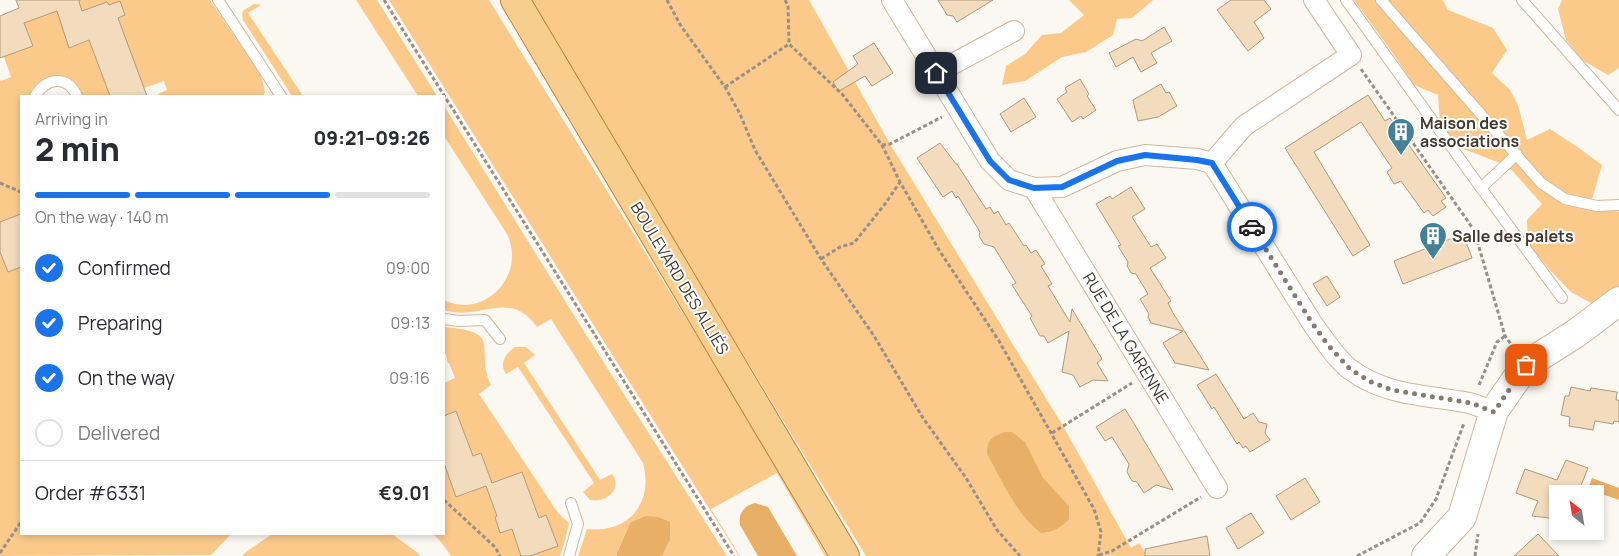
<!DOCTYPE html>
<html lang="en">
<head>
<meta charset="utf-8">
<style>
  :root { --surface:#fff; --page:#f2f2f3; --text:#2b2b33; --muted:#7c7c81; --line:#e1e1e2; --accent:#1a73e8 }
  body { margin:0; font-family:Manrope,sans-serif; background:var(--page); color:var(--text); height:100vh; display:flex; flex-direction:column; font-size:19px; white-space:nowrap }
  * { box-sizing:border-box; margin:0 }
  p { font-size:16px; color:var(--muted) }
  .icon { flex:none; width:28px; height:28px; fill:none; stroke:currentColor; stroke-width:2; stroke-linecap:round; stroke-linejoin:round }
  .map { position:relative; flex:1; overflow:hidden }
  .details { position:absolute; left:20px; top:95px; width:425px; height:440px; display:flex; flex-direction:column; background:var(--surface); border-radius:0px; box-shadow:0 2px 8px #0003 }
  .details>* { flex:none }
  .needle { width:32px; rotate:330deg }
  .fabs { position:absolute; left:1549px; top:485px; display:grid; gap:10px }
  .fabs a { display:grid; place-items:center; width:55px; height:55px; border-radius:0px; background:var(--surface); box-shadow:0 2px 8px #0003; font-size:25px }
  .pin { position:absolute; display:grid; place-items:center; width:42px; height:42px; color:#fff; margin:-21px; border-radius:10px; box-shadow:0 2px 8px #0006 }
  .courier { position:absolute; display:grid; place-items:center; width:50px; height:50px; margin:-25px; border:4px solid #1a73e8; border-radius:50%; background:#fff; color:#222; box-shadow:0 1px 6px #0007 }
  .overview em { font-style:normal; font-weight:800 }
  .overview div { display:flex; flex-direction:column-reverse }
  .overview { display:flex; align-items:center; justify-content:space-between; height:85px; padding:0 15px }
  h1 { font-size:32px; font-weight:800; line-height:38px }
  .bar { display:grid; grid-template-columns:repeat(4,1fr); gap:8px 5px; align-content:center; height:60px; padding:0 15px }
  .bar i { height:6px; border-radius:4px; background:var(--line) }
  .bar .on { background:var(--accent) }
  .bar p { grid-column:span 4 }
  .line { display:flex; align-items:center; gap:12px; padding:0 15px; border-top:1px solid var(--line) }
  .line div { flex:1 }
  ol { padding:0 15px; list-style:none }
  li { display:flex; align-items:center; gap:15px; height:55px }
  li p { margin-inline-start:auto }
  li .icon { padding:5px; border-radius:50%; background:var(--accent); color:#fff; stroke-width:4 }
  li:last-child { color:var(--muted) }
  li i { width:28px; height:28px; border:2px solid var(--line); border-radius:50% }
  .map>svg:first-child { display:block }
  .green { fill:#fbca8b }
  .water { fill:#e7b066 }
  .building { fill:#f3dbbd; stroke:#b0997d }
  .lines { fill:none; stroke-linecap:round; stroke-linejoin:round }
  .lane-casing { stroke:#cfb89b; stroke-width:12 }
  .street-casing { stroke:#cfb89b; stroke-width:22 }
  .secondary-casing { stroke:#cfb89b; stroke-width:30 }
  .primary-casing { stroke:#b6843c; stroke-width:30 }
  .path { stroke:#989088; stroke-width:3; stroke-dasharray:4 2.5; stroke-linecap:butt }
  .lane { stroke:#fff; stroke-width:10 }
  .street { stroke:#fff; stroke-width:20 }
  .secondary { stroke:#fff; stroke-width:28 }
  .primary { stroke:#f8ce8f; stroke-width:28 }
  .done { stroke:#837c72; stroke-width:5; stroke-dasharray:0 9 }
  .route { stroke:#1a73e8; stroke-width:6 }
  .labels { text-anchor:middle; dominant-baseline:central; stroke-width:4; stroke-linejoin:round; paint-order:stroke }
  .poi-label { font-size:16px; font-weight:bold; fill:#43392e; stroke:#fff; text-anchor:start }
  .street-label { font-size:16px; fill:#43392e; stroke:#fff }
</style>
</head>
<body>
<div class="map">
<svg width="1619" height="556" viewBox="0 0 1619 556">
  <rect width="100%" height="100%" fill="#fbf7f1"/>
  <path class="green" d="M78,0H210L261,75L265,92L263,96H159L158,94L167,90L164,81L141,89L118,18L125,15L120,2L109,5L107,2L82,11Z
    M356,0H377L437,96H418Z
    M389,0H489L731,391L827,556H825L777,473L711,509L740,556H739Z
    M526,0H809L890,144L1063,426L1131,548L1139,543L1147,556H866Z
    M1069,0H1153L1132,18L1117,19L1113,35L1086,52L1062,57L1025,81L1002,85L1006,66L1025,54L1042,35L1061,33L1084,15Z
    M1354,0H1443L1448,10L1493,28L1507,50L1492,73L1510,90L1518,105L1527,140L1550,129L1579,148L1602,165L1590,206L1619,212V319L1571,292L1548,268L1528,243L1527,220L1542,204L1508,166L1458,147L1440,124L1438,95L1414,85L1389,48Z
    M1562,0H1619V68L1608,75L1582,60L1566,40L1558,9Z
    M254,4L261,5L248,13L303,96H292L243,20L242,13L244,10Z
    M65,8L70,48L93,39V50L110,96H83C73,70 39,69 29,96H21V214L0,222V79L1,81L11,77L3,54L13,53L33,46L28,31L25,32L24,26H25L24,23Z
    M444,106L585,333L727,556H662L670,540L630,523L617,553V556H578L587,529C628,534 654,503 643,463L551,319L537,327C509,288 480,322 444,310V300C484,320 527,275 507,234L444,136Z
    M0,252L8,272L21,267V534H231L211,555L0,556Z
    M444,327C505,332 474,347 491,385L479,394L558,513L569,523L565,540L560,556H530L546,515L539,518L522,473L492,483L481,453L473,456L455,411L444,416V383L455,378L449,363H448L444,349Z
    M515,347H526L535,355L524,363L600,480L612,474C623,489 606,503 590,500L583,492L594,483L518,367L506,374C499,363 505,354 515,347Z
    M448,466L449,477L457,497L472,492L471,490H477L486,486L497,516L495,518L500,533L514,528L515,539L521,556H451L441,542L433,534H444V468Z
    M272,534H392L418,553L420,556H242L246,552Z"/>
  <path class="water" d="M1005,432H1012L1025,442L1043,478L1069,506V519C1061,528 1053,532 1041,533C1016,514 1003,482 987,454C987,439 992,437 1005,432Z
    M1592,478L1619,488V500L1588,489Z
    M755,503L768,507L797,556H758L740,525C738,513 744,506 755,503Z
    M646,516L658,517L670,522V540L662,556H617V553L630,523Z"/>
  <path class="building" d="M16,0H80L79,2L82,11L107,2L109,5L120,1L125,15L118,18L147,96H110L89,40L69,48L57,11L24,23L33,46L0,58V16L19,8Z
    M938,0H993L957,22L953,16L947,15Z
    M1231,0H1264L1271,9L1254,22L1264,38L1248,51L1217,10Z
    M1164,27L1172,41L1151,53L1157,63L1141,72L1133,57L1116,67L1109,53L1136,39L1142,41Z
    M874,43L893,73L872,86L865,76L839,91L833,82L858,64L853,56Z
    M1080,79L1089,94L1087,96L1096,110L1083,119L1081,116L1072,122L1057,99L1067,92L1065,88Z
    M1161,84L1166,93L1169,92L1177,106L1158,117L1138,121L1133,100Z
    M1368,95L1385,121L1390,118L1446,198L1441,201L1446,207L1433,216L1428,210L1424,213L1401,181L1394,184L1387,172L1392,168L1361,122L1314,152L1370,245L1353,256L1285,148Z
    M1024,98L1036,117L1011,132L1000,114Z
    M940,143L956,164H957L986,209L990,207L994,214L998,211L1006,225L1009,223L1024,246L1026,245L1031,253L1036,250L1045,264L1041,266L1052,284L1048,286L1070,322L1072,309L1102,359L1097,363L1108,381L1093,380L1080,387L1073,375L1062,372L1069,331L1048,343L1044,336H1040L1030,318L1032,316L1012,285L1016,283L994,247L984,244L979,236L980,232L958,196L956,198L952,191L943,197L917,158Z
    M1131,187L1145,209L1132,217L1151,247L1157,244L1166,258L1150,268L1171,301L1168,303L1173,313L1209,370L1175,363L1163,343L1183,331L1151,323L1148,317L1149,314L1140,299L1148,294L1136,274L1131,273L1127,266L1128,262L1118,246L1121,245L1096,204L1110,196L1112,199Z
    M21,214V267L8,272L0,252V222Z
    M1463,234L1472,258L1403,284L1394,261Z
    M1327,276L1340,297L1327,306L1313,284Z
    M1216,374L1244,419L1253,413L1259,422L1267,424L1265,433L1270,440L1250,452L1246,446L1243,448L1239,442L1237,444L1214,407L1212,409L1197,385Z
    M1571,387L1590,391L1591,388L1617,392L1616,400H1619V422L1614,421L1613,424L1595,421L1593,430L1569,426L1570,417L1561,415L1565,396H1569Z
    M1125,409L1135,425L1173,490L1156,485L1144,493L1137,482L1132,481L1127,472L1129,464L1112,437L1105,441L1096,427Z
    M456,411L473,456L481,453L492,483L522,472L539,518L546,515L558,546L530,556H521L512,529L500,533L495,517L497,516L486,486L456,497L444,463V416Z
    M1566,460L1588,468L1580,488L1590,491V494H1558V519L1532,516L1538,501L1516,493L1525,469L1557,480Z
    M1305,478L1320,502L1291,520L1276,496Z
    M1251,513L1264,533L1238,549L1226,528Z
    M1538,534L1559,556H1514Z
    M1207,536L1210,556H1145V549Z"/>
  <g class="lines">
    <defs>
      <path id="lane" d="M218,0L281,96
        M1346,0L1481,188L1517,154
        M1381,0L1541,183L1565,199L1597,206L1619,205
        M1522,0L1619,110
        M35,96C46,78 67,74 77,96
        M1481,188L1562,298
        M444,319L459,321L485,320L500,339
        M569,556L578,524L571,503"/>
      <path id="street" d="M892,0L990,161L1009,180L1034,188L1062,187L1117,161L1145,155L1197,159L1212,163L1312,323C1322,337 1337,360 1351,370C1386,396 1428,395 1469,403C1477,405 1486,409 1494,411
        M936,73L1014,31
        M1212,163L1244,126L1351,55L1314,0
        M1034,188L1217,488"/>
      <path id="secondary" d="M1426,556L1462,517L1494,411L1526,365L1575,334L1619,301"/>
      <path id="primary" d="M515,0L845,556"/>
    </defs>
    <use href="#lane" class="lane-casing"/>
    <use href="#street" class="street-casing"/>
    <use href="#secondary" class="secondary-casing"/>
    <use href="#primary" class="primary-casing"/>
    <path class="path" d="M384,0L734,556
      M667,0L681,26L725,87L740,114L755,150L821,259L874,336L923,418L966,478L997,530L1020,556
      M785,0L788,6L789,44L842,94L882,145L900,182L939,250L999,341L1094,509L1101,532L1098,556
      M1361,69L1474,230L1505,336L1514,348
      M725,87L789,44
      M882,145L890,144L942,117
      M0,183L21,192
      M821,259L840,247L854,243L885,204L900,182
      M1479,385L1497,342L1505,336
      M1052,433L1132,383
      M444,500L495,547L500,556
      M0,553L21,522
      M1099,555L1112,551L1201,497
      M1357,556L1420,523L1436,499L1464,423
      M1475,556L1478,534"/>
    <use href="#lane" class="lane"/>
    <use href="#street" class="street"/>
    <use href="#secondary" class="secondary"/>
    <use href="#primary" class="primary"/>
  </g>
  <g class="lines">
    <path class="done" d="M1252,227L1312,323L1328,345L1350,369L1371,382L1392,390L1471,403L1494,412L1526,365"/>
    <path class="route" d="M936,73L990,161L1009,180L1034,188L1062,187L1117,161L1145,155L1197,160L1212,163L1252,227"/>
  </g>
  <defs>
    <symbol id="building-pin" viewBox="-11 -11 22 30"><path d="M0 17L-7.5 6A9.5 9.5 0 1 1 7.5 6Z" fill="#438196" stroke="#fff"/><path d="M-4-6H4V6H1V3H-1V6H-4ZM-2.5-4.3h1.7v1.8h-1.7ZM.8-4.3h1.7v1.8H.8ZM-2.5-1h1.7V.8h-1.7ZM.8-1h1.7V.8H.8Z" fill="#fff"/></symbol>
  </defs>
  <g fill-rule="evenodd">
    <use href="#building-pin" x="1385" y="116" width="32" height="43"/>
    <use href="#building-pin" x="1417" y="220" width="32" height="43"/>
  </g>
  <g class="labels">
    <g class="poi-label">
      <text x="1420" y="123">Maison des<tspan x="1420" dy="18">associations</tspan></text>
      <text x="1452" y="236">Salle des palets</text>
    </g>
    <g class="street-label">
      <text transform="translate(680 278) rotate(59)">BOULEVARD DES ALLIÉS</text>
      <text transform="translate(1126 338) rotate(59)">RUE DE LA GARENNE</text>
    </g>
  </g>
</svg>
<div class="fabs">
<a><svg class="needle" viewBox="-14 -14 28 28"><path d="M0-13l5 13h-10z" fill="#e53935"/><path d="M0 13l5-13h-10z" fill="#7c7c81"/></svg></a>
</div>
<div class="pin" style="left:1526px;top:365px;background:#ea580c"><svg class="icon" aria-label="bag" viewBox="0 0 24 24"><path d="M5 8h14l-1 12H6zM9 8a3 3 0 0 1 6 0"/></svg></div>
<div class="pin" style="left:936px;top:73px;background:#1f2937"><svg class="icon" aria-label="home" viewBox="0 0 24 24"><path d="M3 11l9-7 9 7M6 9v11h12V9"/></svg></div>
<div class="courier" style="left:1252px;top:227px"><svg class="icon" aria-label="car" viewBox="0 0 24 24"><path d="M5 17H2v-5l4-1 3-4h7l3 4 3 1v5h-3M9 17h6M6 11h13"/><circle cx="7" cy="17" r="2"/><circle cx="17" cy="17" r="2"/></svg></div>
<section class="details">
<div class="overview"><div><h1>2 min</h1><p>Arriving in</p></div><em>09:21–09:26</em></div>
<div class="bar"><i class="on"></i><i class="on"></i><i class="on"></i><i></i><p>On the way · 140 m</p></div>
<ol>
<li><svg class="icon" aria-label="check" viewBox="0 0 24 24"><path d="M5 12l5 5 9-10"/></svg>Confirmed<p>09:00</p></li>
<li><svg class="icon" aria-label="check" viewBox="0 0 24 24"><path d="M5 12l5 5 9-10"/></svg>Preparing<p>09:13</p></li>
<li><svg class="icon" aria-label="check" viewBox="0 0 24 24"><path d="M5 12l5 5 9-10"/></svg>On the way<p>09:16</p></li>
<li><i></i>Delivered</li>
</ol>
<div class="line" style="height:65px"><div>Order #6331</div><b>€9.01</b></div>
</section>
</div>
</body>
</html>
